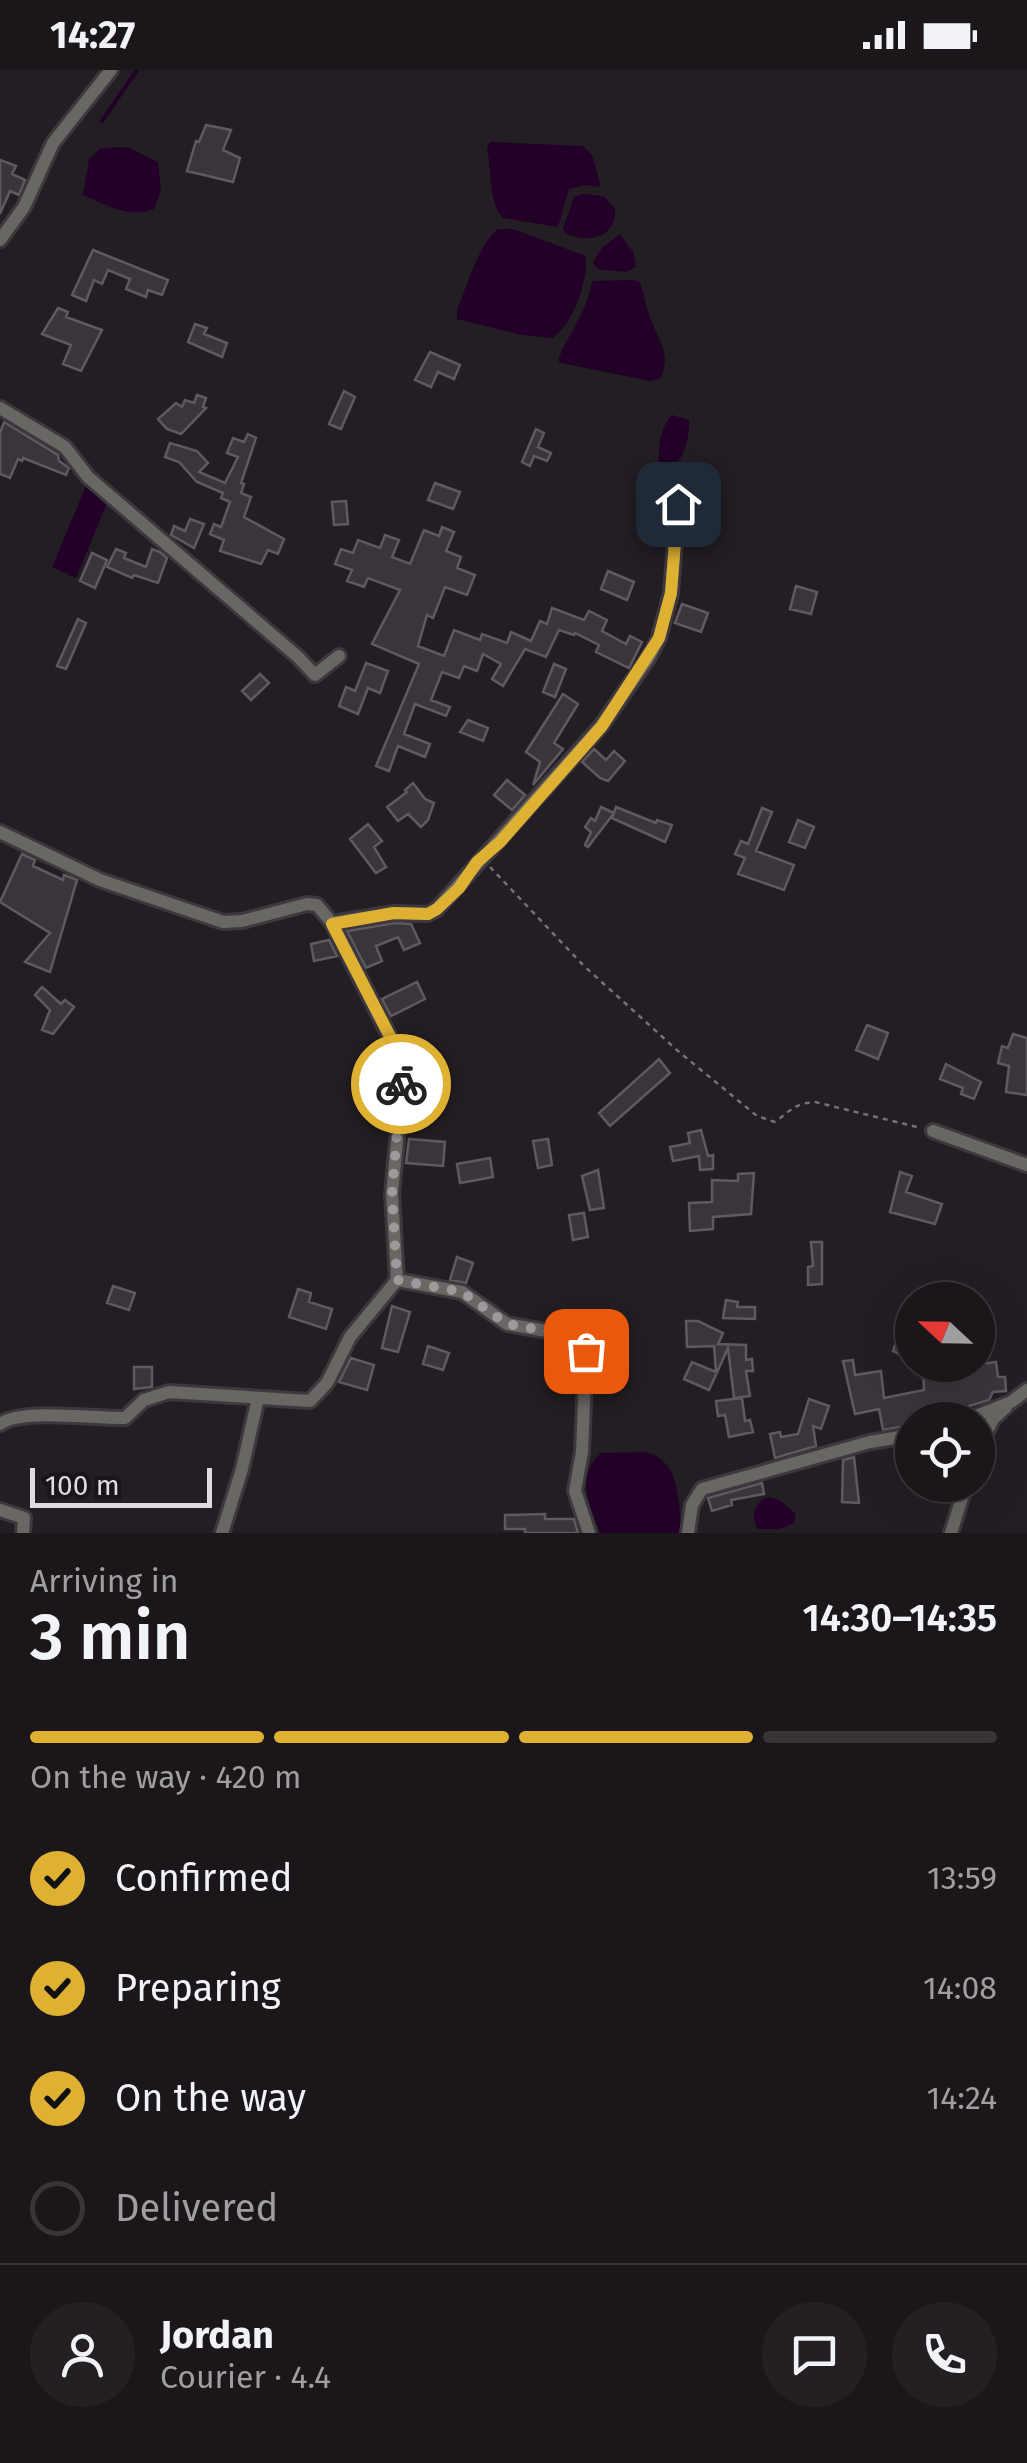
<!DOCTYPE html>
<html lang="en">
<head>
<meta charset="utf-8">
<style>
  :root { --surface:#1a161a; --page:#231f23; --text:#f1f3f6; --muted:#9f9fa2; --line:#383539; --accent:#deb133 }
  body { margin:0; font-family:"Fira Sans",sans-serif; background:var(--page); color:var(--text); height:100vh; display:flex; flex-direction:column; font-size:38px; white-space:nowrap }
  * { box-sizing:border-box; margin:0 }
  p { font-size:32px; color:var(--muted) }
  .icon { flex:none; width:55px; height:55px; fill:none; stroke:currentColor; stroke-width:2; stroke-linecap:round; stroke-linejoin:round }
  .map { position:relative; height:1463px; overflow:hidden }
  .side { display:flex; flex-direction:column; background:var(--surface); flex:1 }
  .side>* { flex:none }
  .needle { width:65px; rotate:292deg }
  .fabs { position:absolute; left:895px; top:1212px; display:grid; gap:20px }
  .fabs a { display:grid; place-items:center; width:100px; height:100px; border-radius:50%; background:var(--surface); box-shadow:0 10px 40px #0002,0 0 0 2px var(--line); font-size:50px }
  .scale { position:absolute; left:30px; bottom:25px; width:182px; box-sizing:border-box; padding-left:10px; border:5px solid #dfdbdf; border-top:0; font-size:28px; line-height:35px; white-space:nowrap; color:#dfdbdf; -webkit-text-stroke:8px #1a151a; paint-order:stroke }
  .pin { position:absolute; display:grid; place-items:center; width:85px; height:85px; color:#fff; margin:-42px; border-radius:20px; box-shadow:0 5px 15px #0006 }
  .courier { position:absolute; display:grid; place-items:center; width:100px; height:100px; margin:-50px; border:8px solid #deb133; border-radius:50%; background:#fff; color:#222; box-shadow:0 2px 12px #0007 }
  .headline em { font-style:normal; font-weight:600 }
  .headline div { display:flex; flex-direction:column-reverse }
  .headline { display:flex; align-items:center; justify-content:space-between; height:170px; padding:0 30px }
  h1 { font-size:65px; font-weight:600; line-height:75px }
  .bar { display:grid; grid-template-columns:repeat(4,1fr); gap:15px 10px; align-content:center; height:120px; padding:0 30px }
  .bar i { height:12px; border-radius:8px; background:var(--line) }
  .bar .current { background:var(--accent) }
  .bar p { grid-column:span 4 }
  .line { display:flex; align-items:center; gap:25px; padding:0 30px; border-top:2px solid var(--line) }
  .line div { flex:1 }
  .round { display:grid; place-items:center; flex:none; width:105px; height:105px; border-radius:52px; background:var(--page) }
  ol { padding:0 30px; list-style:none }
  li { display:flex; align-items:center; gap:30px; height:110px }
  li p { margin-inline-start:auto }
  li .icon { padding:10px; border-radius:50%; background:var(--accent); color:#111; stroke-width:4 }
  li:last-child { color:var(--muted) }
  li i { width:55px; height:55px; border:5px solid var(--line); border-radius:50% }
  .status { display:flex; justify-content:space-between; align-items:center; height:70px; padding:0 50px; background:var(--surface); direction:ltr }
  .status svg { height:28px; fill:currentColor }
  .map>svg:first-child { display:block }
  .water { fill:#230028 }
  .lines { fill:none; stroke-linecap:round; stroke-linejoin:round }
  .stream { stroke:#230028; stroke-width:4 }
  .building { fill:#3a353a; stroke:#605a60; stroke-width:2.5 }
  .minor-casing { stroke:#3d383d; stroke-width:18 }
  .path { stroke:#767276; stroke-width:2.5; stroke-dasharray:5 5; stroke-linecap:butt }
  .minor { stroke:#686763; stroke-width:12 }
  .done { stroke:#9d999d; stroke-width:10; stroke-dasharray:0 18 }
  .route { stroke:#deb133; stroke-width:12 }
</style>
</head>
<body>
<div class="status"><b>14:27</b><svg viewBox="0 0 49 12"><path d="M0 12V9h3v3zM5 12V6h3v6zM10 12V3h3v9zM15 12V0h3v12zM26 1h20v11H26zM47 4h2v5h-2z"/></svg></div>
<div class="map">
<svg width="1027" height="1463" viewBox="0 0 1027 1463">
  <rect width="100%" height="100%" fill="#231e23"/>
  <path class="water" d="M490,72L583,76L592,85L601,117L586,115L569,119L558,157L503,148C488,133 492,100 487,79Z
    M127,77L158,92L161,121L154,139C130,149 106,135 83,125L89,89L101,78Z
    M583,124L603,126L615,138C617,168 589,174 565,163L563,158L574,127Z
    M498,159H513L586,186C588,211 574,252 553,268L522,265L457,249V240C466,218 480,171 498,159Z
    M620,164L633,182L636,197L626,202L597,199L593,192L602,178Z
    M632,210L640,212C644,223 645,234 649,245C657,268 673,284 660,309L650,311L561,293L558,290C569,263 588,240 592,211Z
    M672,345L689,350C690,365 685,389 672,397L659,393C658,377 660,357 672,345Z
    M91,415L108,431L76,508L52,497L86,416Z
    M645,1382C681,1389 678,1433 682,1463H600C590,1434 574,1408 601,1383Z
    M769,1427L779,1430L796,1444L794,1453L780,1459H758C750,1446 754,1432 769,1427Z"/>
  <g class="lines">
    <path class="stream" d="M102,51L137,0"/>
  </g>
  <path class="building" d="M206,55L231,60L223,80L240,88L233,112L187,101L196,71L199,72Z
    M0,90L16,96L12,104L25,110L19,125L10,121L0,144Z
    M93,180L168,210L162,225L148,220L146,227L126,219L130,209L108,200L102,214L94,210L86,231L72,225Z
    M58,238L68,242L66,247L102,260L81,301L63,294L71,275L42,264Z
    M195,254L207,258L204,264L227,273L222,287L188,272Z
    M430,282L460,295L454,309L438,302L431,317L415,310Z
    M344,321L355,327L341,359L329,354Z
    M197,325L206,328L203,337L206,338L181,364L167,359L158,349L176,333L182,337L185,330L194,333Z
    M4,352L58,385L59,391L69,398L66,405L23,388L22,391L18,389L10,408L0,404V363Z
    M536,359L544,363L538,377L551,383L547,391L534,386L530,396L522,392Z
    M248,364L256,368L241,413L244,414L241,423L251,427L244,447L284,469L278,484L268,480L261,494L220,481L224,470L210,464L214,454L221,457L230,432L221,428L223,423L197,412L179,392L165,387L170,373L197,381L208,393L199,402L225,413L238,387L227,383L233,368L244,372Z
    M435,413L460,422L453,439L428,430Z
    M346,431L348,454L334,455L332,432Z
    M190,449L204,454L194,478L171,465L174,456L185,461Z
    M442,457L454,462L446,481L461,487L457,498L475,505L467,525L445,517L433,548L427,545L418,576L444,586L454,560L480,570L482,564L507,573L511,562L531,571L540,551L547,554L552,538L584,550L589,541L607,550L602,561L626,574L630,566L642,572L629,598L596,582L599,575L575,563L574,565L559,560L546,587L525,579L503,616L492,609L501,594L483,584L477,601L464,596L459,608L442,602L431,630L450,637L446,646L415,634L404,664L430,674L425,687L398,676L389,701L376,696L419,594L372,574L400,520L368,508L364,517L347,511L352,500L335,494L341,479L353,483L358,470L380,478L385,465L399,470L392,487L410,494L424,460L439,466Z
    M116,479L126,483L124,488L146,497L152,479L160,482L167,488L158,513L134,505L132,508L107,497Z
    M92,483L107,490L95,518L80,511Z
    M608,501L634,512L627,530L601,519Z
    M796,516L817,522L811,544L790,539Z
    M682,534L708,543L701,562L675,553Z
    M78,549L86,553L66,599L57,596Z
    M366,593L388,601L380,623L368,618L358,644L339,636L346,617L355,621Z
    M554,594L566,599L555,627L543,622Z
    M260,604L269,613L251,630L242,621Z
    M563,624L578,634L554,673L563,679L533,715L540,692L526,682Z
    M468,650L488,658L483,671L460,662Z
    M594,679L606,690L614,681L625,691L608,711L600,708L582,692Z
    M507,710L525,725L512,740L494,725Z
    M413,713L425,729L434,733L428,750L421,757L408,744L398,751L387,737L407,722L405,720Z
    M601,737L614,743L588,777L585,775L591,762L585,757L591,748L595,751Z
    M616,737L656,753L657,750L672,755L665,772L612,748Z
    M762,738L772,742L756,781L794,795L784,820L738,804L745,788L735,784L741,771L748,774Z
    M798,750L814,757L805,778L789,772Z
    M368,754L382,771L374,777L386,797L376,803L350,769Z
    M22,784L35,790L33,796L63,810L64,805L77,810L50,902L25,892L50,863L0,832Z
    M395,853L411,854L420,873L404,880L398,867L376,876L382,891L366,898L347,861Z
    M329,870L337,886L314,891L311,874Z
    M417,912L425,929L391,946L382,929Z
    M42,917L61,934L65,930L74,937L53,964L42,960L50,940L35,925Z
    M867,955L888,963L878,989L856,980Z
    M1013,964L1027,968V1025L1006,1022L1009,996L998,993L1002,976L1008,978Z
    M659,989L670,1003L610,1056L599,1043Z
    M946,994L981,1012L974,1029L961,1024L963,1018L940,1009Z
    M701,1060L708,1086L713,1085V1099L700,1100L699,1086L673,1091L670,1077L690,1073L688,1063Z
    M409,1069L445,1072L443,1096L406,1093Z
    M548,1069L552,1095L538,1098L533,1071Z
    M490,1088L493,1107L460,1113L457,1094Z
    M598,1100L604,1138L590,1140L582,1106Z
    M900,1102L912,1106L906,1122L942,1134L935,1154L890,1142Z
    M754,1103L751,1144L713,1147V1159L690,1161L689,1133L712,1132V1110L738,1111V1104Z
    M584,1143L588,1167L573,1170L569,1145Z
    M811,1172H822V1214L808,1215V1197L813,1196Z
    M457,1187L473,1193L466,1213L450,1210Z
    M113,1216L135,1223L129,1240L107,1233Z
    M298,1219L311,1223L309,1232L332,1239L326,1259L289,1247Z
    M726,1230L738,1232L737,1237H755V1249L723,1248Z
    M392,1236L410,1242L398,1282L382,1278Z
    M686,1251H698L723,1263L718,1274L746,1275V1290L752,1289L753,1301H746L750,1326L734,1328L728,1278L709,1320L684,1309L692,1292L716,1302L714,1276L687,1277Z
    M900,1262L912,1267V1289L893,1281Z
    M428,1276L449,1283L443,1300L423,1294Z
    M351,1288L374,1295L367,1320L339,1312Z
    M853,1290L855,1305L881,1301L884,1328L924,1320L923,1295H934V1306L974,1300V1295L996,1292L998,1307H1005L1006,1321L993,1322L989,1330L966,1337L956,1349L955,1343L912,1350V1355L883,1360L879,1339L855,1344L843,1291Z
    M134,1297H152V1317L134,1319Z
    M742,1328L745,1351L750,1350L753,1362L729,1367L725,1345L718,1346L716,1331Z
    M809,1329L829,1336L821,1359L813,1356L816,1376L775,1388L770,1364L780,1362L781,1367L798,1364Z
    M854,1387L859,1433L842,1432L843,1390Z
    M762,1413L764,1424L731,1430L732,1435L712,1441L708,1428Z
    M545,1444V1449H574L578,1463H525V1459H505V1445Z"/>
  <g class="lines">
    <defs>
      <path id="minor" d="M0,170L24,137L53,73L111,0
        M0,338L65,377L88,407L298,587L315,605L339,586
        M0,762L100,810L223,852L242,851L307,834L317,835L332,853L396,979L402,1018L392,1124L397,1210L350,1267L327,1313L310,1331L169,1322L144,1330L125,1348C96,1349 21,1338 0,1354
        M332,853L394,843L428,844L437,839L601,656L649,587L659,568L671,523L678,434
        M933,1061L1027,1095
        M397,1210L462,1222L507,1254L568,1265L581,1271L586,1281L582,1382L575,1421L589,1463
        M966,1350L1011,1332L1027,1320
        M978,1380L993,1349L1006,1337
        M0,1440L24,1448L23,1463
        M222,1463L242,1399L258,1328
        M688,1463L692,1435L702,1419L870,1372L912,1365
        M951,1463L966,1415"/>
    </defs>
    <use href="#minor" class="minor-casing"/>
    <path class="path" d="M490,797L584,896L678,981L757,1046L775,1052C790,1041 795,1033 815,1032L921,1058"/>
    <use href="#minor" class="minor"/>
  </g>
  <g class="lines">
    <path class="done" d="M401,1014L392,1124L397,1210L462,1222L507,1254L568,1265L581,1271L586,1281"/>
    <path class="route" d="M401,1014L396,978L332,854L394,843L428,844L437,839L459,818L477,792L500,772L602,656L659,568L671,523L678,434"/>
  </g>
</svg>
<div class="fabs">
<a><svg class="needle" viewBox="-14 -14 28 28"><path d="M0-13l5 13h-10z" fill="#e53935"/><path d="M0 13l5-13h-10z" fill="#9f9fa2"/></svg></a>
<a><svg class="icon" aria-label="locate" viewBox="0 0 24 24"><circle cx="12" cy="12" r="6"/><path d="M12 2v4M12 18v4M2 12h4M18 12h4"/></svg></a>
</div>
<div class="scale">100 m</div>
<div class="pin" style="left:586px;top:1281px;background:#ea580c"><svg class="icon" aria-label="bag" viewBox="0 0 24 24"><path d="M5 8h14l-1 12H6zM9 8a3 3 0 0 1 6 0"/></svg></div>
<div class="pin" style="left:678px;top:434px;background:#1f2937"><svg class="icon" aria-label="home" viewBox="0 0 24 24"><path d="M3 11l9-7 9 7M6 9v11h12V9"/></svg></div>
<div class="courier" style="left:401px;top:1014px"><svg class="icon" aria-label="bike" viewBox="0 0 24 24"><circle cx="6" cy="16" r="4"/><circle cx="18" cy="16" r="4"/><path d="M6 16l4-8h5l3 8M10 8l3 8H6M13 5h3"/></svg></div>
</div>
<section class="side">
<div class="headline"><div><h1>3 min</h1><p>Arriving in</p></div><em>14:30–14:35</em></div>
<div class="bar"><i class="current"></i><i class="current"></i><i class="current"></i><i></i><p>On the way · 420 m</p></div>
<ol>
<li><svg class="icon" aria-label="check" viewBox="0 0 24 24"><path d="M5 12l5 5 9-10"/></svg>Confirmed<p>13:59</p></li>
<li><svg class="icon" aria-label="check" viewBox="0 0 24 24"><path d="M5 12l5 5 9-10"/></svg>Preparing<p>14:08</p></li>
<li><svg class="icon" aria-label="check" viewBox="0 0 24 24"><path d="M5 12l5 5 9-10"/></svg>On the way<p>14:24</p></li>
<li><i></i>Delivered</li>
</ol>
<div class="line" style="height:180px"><a class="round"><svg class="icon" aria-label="person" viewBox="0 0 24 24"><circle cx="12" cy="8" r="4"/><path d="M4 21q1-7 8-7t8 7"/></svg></a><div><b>Jordan</b><p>Courier · 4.4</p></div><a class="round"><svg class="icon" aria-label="chat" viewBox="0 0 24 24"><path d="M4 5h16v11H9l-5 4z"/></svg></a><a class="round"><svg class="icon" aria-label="phone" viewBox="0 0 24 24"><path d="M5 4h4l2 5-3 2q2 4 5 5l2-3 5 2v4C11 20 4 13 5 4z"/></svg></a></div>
</section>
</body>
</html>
